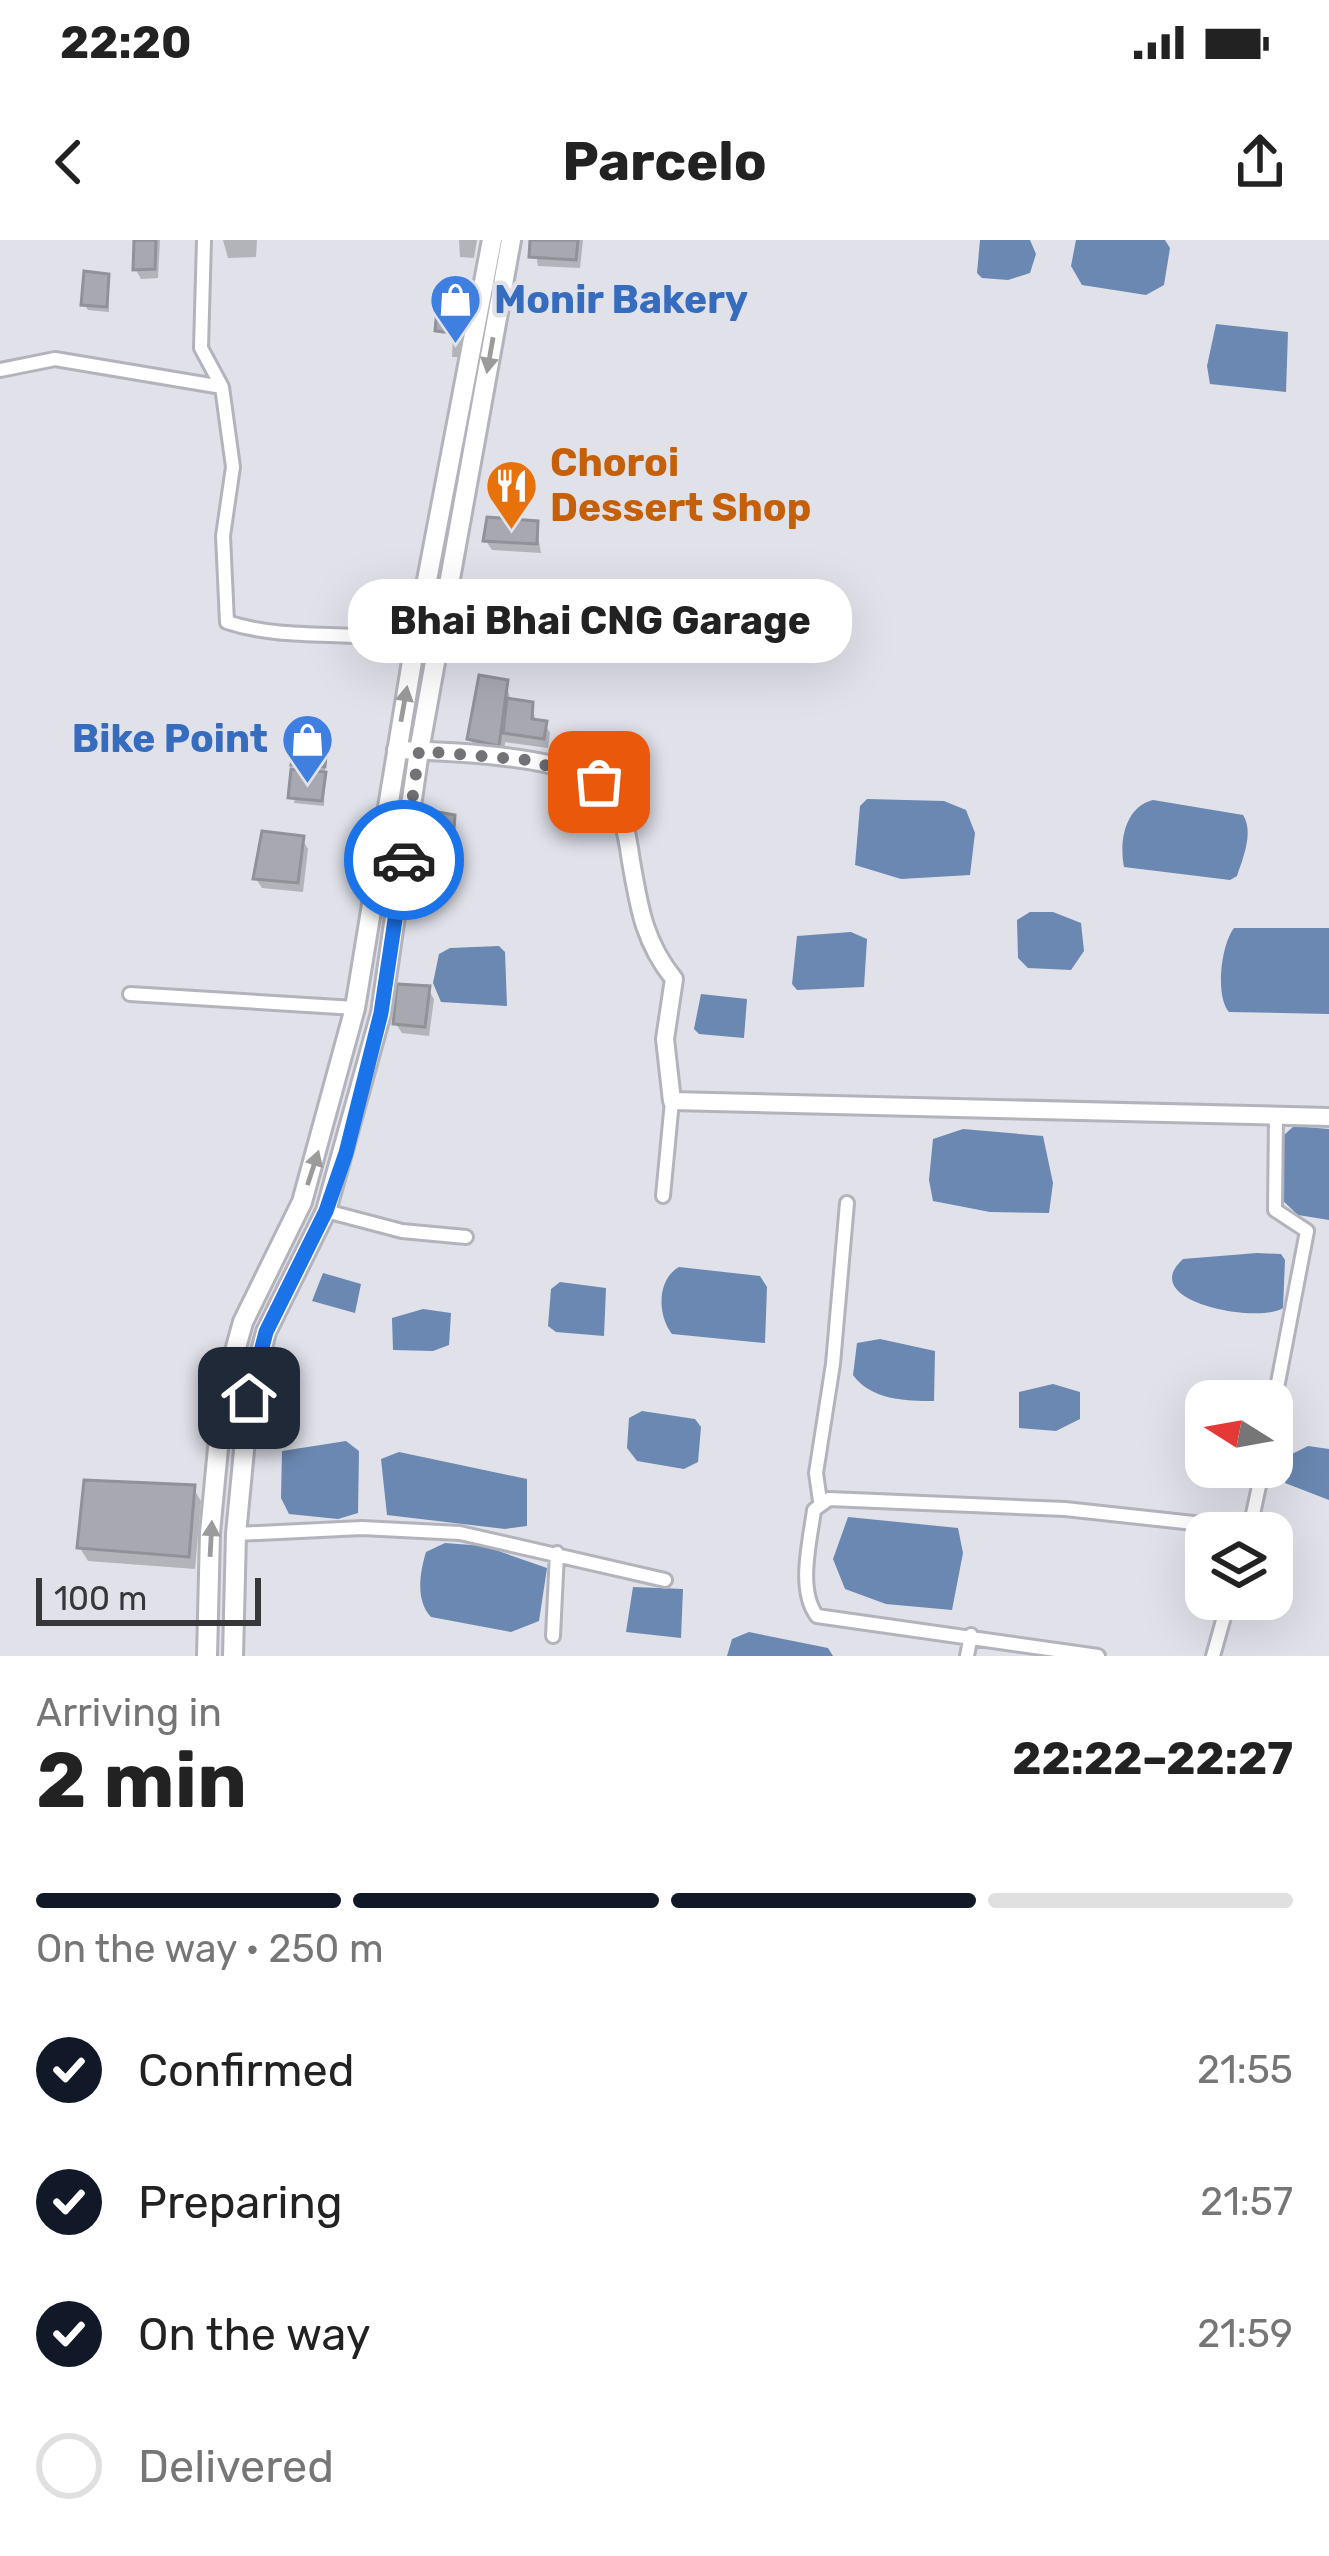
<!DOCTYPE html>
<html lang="en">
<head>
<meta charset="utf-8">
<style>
  :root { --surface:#fff; --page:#f2f2f2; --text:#222; --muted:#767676; --line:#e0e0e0; --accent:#111827 }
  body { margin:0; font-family:Rubik,sans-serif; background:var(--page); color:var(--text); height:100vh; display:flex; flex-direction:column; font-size:45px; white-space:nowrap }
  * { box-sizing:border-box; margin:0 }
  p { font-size:39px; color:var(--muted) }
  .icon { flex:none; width:66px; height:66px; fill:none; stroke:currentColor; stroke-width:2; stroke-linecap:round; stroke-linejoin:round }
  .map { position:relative; height:1416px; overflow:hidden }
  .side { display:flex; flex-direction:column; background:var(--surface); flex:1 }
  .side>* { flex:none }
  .needle { width:78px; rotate:281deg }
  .buttons { position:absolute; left:1185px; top:1140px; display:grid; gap:24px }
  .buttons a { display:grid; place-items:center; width:108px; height:108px; border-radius:24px; background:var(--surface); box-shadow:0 12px 48px #0002; font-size:60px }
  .scale { position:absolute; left:36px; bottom:30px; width:225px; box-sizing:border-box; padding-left:12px; border:6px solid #37373a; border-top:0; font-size:33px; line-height:42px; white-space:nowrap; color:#37373a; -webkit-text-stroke:9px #e0e1e9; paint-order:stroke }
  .pin { position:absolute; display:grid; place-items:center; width:102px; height:102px; color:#fff; margin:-51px; border-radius:24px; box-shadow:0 6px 18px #0006 }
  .courier { position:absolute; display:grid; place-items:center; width:120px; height:120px; margin:-60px; border:9px solid #1a73e8; border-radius:50%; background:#fff; color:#222; box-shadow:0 3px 15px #0007 }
  .bubble { position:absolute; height:84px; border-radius:36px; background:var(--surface); box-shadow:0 12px 48px #0002; font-size:39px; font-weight:700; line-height:84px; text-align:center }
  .headline em { font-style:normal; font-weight:700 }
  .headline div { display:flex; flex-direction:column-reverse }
  .headline { display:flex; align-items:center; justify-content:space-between; height:204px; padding:0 36px }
  h1 { font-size:78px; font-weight:700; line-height:90px }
  .bar { display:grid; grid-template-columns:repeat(4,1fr); gap:18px 12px; align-content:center; height:144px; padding:0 36px }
  .bar i { height:15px; border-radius:9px; background:var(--line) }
  .bar .active { background:var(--accent) }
  .bar p { grid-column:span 4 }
  ol { padding:0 36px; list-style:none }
  li { display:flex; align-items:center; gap:36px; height:132px }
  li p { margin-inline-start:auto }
  li .icon { padding:12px; border-radius:50%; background:var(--accent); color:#fff; stroke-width:4 }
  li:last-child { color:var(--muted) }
  li i { width:66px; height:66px; border:6px solid var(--line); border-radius:50% }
  .status { display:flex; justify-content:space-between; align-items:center; height:84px; padding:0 60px; background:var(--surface); direction:ltr }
  .status svg { height:33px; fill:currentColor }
  header { display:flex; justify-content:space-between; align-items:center; height:156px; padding:0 36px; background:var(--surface); font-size:54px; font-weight:700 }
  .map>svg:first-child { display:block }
  .water { fill:#6a88b2 }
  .shadow { fill:#0003 }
  .building { fill:#a8a8b0; stroke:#919199; stroke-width:3 }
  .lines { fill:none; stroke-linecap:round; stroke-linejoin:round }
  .minor-casing { stroke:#b3b3bc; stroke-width:18 }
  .secondary-casing { stroke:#b3b3bc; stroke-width:22 }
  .trunk-casing { stroke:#b3b3bc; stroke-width:24 }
  .minor { stroke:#fff; stroke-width:12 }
  .secondary { stroke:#fff; stroke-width:16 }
  .trunk { stroke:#fff; stroke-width:18 }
  .oneway { fill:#9b9b9c }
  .done { stroke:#727277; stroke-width:12; stroke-dasharray:0 21.6 }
  .route { stroke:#1a73e8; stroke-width:15 }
  .labels { text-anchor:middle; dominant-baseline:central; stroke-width:9; stroke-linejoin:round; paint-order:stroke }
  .shop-label { font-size:39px; font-weight:bold; fill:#366cbe; stroke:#e0e1e9; text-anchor:start }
  .food-label { font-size:39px; font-weight:bold; fill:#c56008; stroke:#e0e1e9; text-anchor:start }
</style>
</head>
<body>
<div class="status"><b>22:20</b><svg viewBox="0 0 49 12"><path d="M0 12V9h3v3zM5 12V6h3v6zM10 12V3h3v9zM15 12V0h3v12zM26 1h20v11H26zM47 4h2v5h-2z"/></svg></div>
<header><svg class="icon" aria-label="back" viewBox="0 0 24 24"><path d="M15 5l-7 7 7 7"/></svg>Parcelo<svg class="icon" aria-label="share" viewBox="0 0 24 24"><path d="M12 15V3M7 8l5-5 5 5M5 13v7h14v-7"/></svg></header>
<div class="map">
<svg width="1329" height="1416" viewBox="0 0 1329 1416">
  <rect width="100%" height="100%" fill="#e0e1e9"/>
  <path class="water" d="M980,0H1030L1036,14L1030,33L1008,40L982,38L977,33Z
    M1076,0H1165L1170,8L1164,45L1146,55L1082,45L1071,26Z
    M1216,84L1288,92L1286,152L1210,144L1207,126Z
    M867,559L944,561L966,570L975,593L970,635L901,639L855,625L860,566Z
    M1153,560L1243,575C1254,592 1243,618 1237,636L1230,640L1124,627C1119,601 1125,567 1153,560Z
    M1030,672H1053L1081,683L1084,711L1071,730L1028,728L1018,718L1017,680Z
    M1234,688H1329V774L1229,772C1215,756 1221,705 1234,688Z
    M851,692L867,699L864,747L797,750L792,744L797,696Z
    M499,706L505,712L507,766L441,762L433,743L439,714L450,708Z
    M701,754L747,759L744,798L699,794L694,789Z
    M1294,886L1329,889V980L1298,975L1280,958L1284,895Z
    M963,889L1043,896L1053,943L1049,973L990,972L933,961L929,940L933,899Z
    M1257,1013L1281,1014L1285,1020L1283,1068C1259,1084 1135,1062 1183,1019Z
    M679,1027L760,1036L767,1047L765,1103L672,1094C657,1075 657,1039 679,1027Z
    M323,1033L361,1044L355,1073L312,1061Z
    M560,1042L606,1048L604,1096L556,1092L548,1086L551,1049Z
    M423,1069L451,1073L449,1105L433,1111L393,1110L392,1078Z
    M880,1099L935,1111L934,1161C905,1161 871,1160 853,1135L857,1103Z
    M1053,1144L1080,1152V1179L1056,1191L1019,1188V1152Z
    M642,1171L695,1179L701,1187L698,1222L684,1229L637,1221L627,1208L629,1178Z
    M346,1201L359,1211L358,1273L338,1279L289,1274L281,1258L282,1211Z
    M1308,1206L1329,1209V1260L1285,1243L1292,1214Z
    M399,1212L527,1239V1286L505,1289L387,1275L381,1219Z
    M848,1277L958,1288L963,1313L952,1370L886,1364L845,1349L833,1319Z
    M445,1303L484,1306L547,1328L539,1381L511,1392L431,1377C415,1360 420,1332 426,1312Z
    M633,1347L683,1349L681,1398L626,1392Z
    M749,1392L828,1408L833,1416H727L732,1399Z"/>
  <path class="shadow" d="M137,0H160L158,38L141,39L136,30Z
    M223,0H257L256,17L228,18Z
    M459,0H477L474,18L460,17Z
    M533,0H583L580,28L538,26Z
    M107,37L109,72L88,70L84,64Z
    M464,62L463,98L459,117H452L453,97L438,90Z
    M536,284L541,313L492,310L486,301Z
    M501,356L499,398L479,395L475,389Z
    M506,443L511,462L532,465L536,482L545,484L550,493L548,508L505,502L504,514L476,508L470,499Z
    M326,507L324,566L294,563L299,533L294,524Z
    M576,508L585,511L583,523L574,520Z
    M634,516L639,525L635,561L595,535L589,525Z
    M453,578L455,608L436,605L432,599Z
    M302,599L308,609L303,652L262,648L256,639Z
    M428,749L434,759L429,796L402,793L396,784Z
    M193,1248L201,1261L195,1329L88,1321L80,1308Z"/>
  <path class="building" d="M134,0H156L155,29L133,30Z
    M530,0H578L576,20L529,17Z
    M84,31L109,34L107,67L81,65Z
    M438,58L466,59L461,94L435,91Z
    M487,277L538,281L537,304L483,301Z
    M480,349L503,353L497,394L472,390Z
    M479,435L508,440L499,506L467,499Z
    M507,458L533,462L532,479L547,481L544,499L503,493Z
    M327,504L325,527L291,525L294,505Z
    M588,511L636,513L630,554L586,525Z
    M291,529L326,532L322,561L288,558Z
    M432,571L455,575L453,604L429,600Z
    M262,591L304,596L298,643L253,639Z
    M397,744L430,746L425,787L393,784Z
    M84,1240L195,1245L189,1317L77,1308Z"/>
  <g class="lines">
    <defs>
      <path id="minor" d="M204,0L201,108L222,147L233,227L223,296L227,382C287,402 352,389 415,403
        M0,130L55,119L222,147
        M130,754L355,768
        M663,956L672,861
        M326,971L402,991L466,997
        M1272,1174L1307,991L1275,970L1276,874
        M820,1261L816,1233L833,1124L847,963
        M1249,1293L1263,1227
        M236,1294L362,1288L460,1293L665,1340
        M553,1396L557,1313
        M967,1416L971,1395
        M1098,1416L817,1376C797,1350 810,1301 814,1270L829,1259L1065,1269L1212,1285
        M1213,1416L1229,1359"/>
      <path id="secondary" d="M396,510C441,511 570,515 602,546C623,566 627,593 631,621C639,667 644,702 674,739L665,799L672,861L1329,877"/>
      <path id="trunk" d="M207,1416L210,1293L223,1155L243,1082L302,962L355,768L415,403L492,0
        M233,1416L236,1294L249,1158L266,1092L326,971L381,773L419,511L511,0"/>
    </defs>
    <use href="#minor" class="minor-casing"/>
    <use href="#secondary" class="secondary-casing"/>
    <use href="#trunk" class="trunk-casing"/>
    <use href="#minor" class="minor"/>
    <use href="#secondary" class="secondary"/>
    <use href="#trunk" class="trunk"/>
  </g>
  <defs><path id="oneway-solid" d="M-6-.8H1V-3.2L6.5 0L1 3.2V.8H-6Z" transform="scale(3)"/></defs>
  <g class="oneway">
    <use href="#oneway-solid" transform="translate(490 115) rotate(100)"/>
    <use href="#oneway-solid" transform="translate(404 464) rotate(-80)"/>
    <use href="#oneway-solid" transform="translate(313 928) rotate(-72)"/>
    <use href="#oneway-solid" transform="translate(211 1299) rotate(-87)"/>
  </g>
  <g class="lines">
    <path class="done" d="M404,620L419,511L529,520L599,542"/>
    <path class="route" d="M249,1158L266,1092L326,971L346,913L381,773L404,620"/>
  </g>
  <defs>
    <symbol id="shop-pin" viewBox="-11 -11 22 30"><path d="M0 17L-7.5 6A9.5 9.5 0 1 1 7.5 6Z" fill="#3f7fe0" stroke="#e0e1e9"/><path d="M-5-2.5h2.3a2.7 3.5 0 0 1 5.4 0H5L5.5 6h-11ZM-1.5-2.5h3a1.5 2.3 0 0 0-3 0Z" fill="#fff"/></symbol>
    <symbol id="restaurant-pin" viewBox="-11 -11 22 30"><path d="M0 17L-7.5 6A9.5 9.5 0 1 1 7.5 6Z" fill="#e8710a" stroke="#e0e1e9"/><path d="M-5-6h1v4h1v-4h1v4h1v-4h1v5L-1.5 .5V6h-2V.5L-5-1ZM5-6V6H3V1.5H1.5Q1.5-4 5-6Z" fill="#fff"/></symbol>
  </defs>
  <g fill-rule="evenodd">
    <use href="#shop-pin" x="426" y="30" width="59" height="81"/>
    <use href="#restaurant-pin" x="482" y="216" width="59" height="81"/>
    <use href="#shop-pin" x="278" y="470" width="59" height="81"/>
  </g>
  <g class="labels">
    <g class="shop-label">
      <text x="494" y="60">Monir Bakery</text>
      <text x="268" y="499" text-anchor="end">Bike Point</text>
    </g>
    <g class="food-label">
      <text x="550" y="223">Choroi<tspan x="550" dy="45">Dessert Shop</tspan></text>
    </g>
  </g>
</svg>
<div class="buttons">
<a><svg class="needle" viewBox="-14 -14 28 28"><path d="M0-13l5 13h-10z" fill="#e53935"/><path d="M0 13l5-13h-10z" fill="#767676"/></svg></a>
<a><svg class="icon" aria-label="layers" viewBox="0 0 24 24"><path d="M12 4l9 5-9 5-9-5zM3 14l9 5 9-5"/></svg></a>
</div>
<div class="scale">100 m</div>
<div class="pin" style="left:599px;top:542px;background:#ea580c"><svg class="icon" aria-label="bag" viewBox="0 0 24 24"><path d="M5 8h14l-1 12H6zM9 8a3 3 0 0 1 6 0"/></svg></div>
<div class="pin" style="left:249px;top:1158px;background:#1f2937"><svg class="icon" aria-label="home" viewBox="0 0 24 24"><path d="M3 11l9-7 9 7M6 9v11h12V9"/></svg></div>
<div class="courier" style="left:404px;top:620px"><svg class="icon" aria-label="car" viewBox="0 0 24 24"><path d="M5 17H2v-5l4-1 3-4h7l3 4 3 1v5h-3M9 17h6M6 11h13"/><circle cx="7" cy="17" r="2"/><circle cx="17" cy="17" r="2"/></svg></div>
<div class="bubble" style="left:348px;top:339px;width:504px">Bhai Bhai CNG Garage</div>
</div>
<section class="side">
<div class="headline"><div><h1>2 min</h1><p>Arriving in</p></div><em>22:22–22:27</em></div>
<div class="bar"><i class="active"></i><i class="active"></i><i class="active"></i><i></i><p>On the way · 250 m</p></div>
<ol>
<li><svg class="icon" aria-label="check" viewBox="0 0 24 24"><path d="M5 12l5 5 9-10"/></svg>Confirmed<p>21:55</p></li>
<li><svg class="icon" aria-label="check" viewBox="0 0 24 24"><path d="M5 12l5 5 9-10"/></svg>Preparing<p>21:57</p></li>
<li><svg class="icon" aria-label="check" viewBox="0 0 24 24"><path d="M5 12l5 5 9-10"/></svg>On the way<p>21:59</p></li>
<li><i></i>Delivered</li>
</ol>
</section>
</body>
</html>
